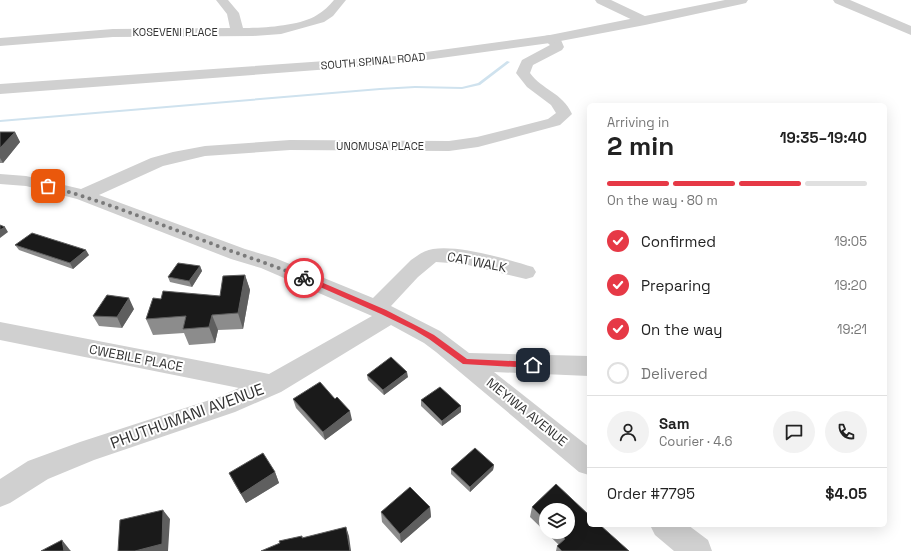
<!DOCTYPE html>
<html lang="en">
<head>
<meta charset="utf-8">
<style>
  :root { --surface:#fff; --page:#f2f2f2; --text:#222; --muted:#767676; --line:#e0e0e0; --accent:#e63946 }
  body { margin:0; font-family:"Space Grotesk",sans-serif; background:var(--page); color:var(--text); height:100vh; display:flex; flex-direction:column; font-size:15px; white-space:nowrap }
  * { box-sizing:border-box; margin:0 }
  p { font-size:13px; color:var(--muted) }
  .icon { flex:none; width:22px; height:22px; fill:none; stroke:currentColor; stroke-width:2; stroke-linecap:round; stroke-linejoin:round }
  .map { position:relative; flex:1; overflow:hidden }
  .panel { position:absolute; left:587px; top:103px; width:300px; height:424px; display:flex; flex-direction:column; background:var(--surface); border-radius:6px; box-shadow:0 4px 16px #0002 }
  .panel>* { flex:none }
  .buttons { position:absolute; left:539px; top:503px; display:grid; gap:8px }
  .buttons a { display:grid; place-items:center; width:36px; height:36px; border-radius:50%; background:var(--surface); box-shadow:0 4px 16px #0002; font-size:20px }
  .pin { position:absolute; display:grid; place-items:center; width:34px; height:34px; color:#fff; margin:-17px; border-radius:8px; box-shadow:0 2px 6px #0006 }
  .courier { position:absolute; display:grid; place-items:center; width:40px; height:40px; margin:-20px; border:3px solid #e63946; border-radius:50%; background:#fff; color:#222; box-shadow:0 1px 5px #0007 }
  .headline em { font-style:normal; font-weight:700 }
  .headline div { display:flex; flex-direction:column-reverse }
  .headline { display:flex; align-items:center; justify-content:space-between; height:68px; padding:0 20px }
  h1 { font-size:26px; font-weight:700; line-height:30px }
  .bar { display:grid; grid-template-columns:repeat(4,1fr); gap:6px 4px; align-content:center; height:48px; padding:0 20px }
  .bar i { height:5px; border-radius:3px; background:var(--line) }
  .bar .on { background:var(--accent) }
  .bar p { grid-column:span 4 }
  .line { display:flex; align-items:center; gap:10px; padding:0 20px; border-top:1px solid var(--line) }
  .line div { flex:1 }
  .round { display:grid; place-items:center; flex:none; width:42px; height:42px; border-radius:21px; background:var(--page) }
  ol { padding:0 20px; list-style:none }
  li { display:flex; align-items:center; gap:12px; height:44px }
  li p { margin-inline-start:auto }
  li .icon { padding:4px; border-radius:50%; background:var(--accent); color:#fff; stroke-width:4 }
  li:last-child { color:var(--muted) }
  li i { width:22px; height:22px; border:2px solid var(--line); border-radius:50% }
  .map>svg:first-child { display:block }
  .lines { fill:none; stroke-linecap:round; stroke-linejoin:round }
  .stream { fill:#cfe2ee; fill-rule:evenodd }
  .minor { fill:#d0d0d0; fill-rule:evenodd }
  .tertiary { fill:#d0d0d0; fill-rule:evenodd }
  .wall { fill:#8c8c8c; fill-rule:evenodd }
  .shaded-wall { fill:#5f5f5f }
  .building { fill:#1a1a1a; stroke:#5f5f5f }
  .route { fill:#e63946 }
  .done { stroke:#7a7a7a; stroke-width:4; stroke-dasharray:0 7.2 }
  .labels { text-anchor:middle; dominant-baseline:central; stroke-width:4; stroke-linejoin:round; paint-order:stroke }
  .far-street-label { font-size:11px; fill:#333; stroke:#fff }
  .street-label { font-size:13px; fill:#333; stroke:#fff }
  .near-street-label { font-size:16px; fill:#333; stroke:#fff }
</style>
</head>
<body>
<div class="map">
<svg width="911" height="551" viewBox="0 0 911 551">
  <rect width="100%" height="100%" fill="#fff"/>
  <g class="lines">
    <path class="stream" d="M507,61L510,62L480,85L462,89L415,88L380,90L0,122V120L380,88L415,86L462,87L478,83Z"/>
    <path class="minor" d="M216,0H228L239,13L243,28C263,28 300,26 317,15C324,11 329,6 334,0H346L333,16L324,22L281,34L253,36L113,37L0,46V38L113,29L230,28L227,14Z
      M595,0H611L649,18L651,21L649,24H641L597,3Z
      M550,35L561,40L564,47L562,50L533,65L530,73C542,90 562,92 572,114L560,125L478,147L449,151L290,150L205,156L163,166L99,195L245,249L275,258L373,298L411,260C418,255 425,250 433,249C460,245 507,259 533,267L536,272L533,277L526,279L464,264L436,262L418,277L391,306L440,331L469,353L589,356V376L494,372L589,447V475L579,472L436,352L424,343L391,325L281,392L235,412L94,460L48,479L10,503L0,507V479L28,461L80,442L219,397L239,388L0,340V322L269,374L372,316L261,268L231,259L77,199L26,186L0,184V174L26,176L81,189L151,158L173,152L205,146L290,140L449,141L477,137L548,119L556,113L551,105L527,87L516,73L522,60L550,45L543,39L545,36Z
      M650,525H688L708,540L712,551H674L655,535Z"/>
    <path class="tertiary" d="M725,0H748L746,3L742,4L645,25L550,43L397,64L0,94V84L397,56L550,35Z
      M833,0H850L911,26V35L835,3Z"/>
  </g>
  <path class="wall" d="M0,132H15L20,142L3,163H0Z
    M15,245L89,255L73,269L19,250Z
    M200,266L202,271L192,287L170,282L168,277Z
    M245,275L250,290L243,329L218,330L215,343L189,345L184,333L153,335L146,319L161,299L220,296Z
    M134,309L122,328L99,326L93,316Z
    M367,375L408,377L384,395L368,380Z
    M293,399L352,420L325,440L296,408Z
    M421,400L461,412L442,426L421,406Z
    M494,465L493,470L470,492L451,474V469Z
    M275,472L279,483L246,503L234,483L229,473Z
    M556,484L589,515V525H600L629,551H556L557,546L559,545L530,517L532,507ZM546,510H568V532H546Z
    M430,507L431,517L401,543L382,522L381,512Z"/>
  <path class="shaded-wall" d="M15,132L20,142L3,163L0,158V148Z
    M5,227L8,232L0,238V230Z
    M86,250L89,255L73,269L70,263Z
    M200,266L202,271L192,287L189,281Z
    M245,275L250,290L243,329L238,313Z
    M129,298L134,309L122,328L117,317Z
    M212,315L218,330L215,343L209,327Z
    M407,372L408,377L384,395L383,390Z
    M461,406V412L442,426V421Z
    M350,411L352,420L325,440L323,432Z
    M494,465L493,470L470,492V487Z
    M275,472L279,483L246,503L241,494Z
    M430,507L431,517L401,543L400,534Z
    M163,510L170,519L168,551H135Z
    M346,527L349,536L351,551H350Z
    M62,540L70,550L71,551H64Z"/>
  <path class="building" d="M0,132H15L0,148Z
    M0,225L5,227L0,230Z
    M32,233L86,250L70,263L15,245Z
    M178,263L200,266L189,281L168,277Z
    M245,275L238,313L212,315L209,327L183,329L186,316L146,319L153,298L161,299L163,291L220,296L223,276Z
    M107,295L129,298L117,317L93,316Z
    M391,357L407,372L383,390L367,375Z
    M320,382L335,399L337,397L350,411L323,432L293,399Z
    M440,387L461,406L442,421L421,400Z
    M475,448L494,465L470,487L451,469Z
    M263,453L275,472L241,494L229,473Z
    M556,484L589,515V525H600L629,551H562L557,546L565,539L557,532H568V510H546V521L532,507Z
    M410,487L430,507L400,534L381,512Z
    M163,510L162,544L135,551H118L120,520Z
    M346,527L350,551H261L280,543L279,541L302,536V538Z
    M62,540L64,551H41Z"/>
  <path class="route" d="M302,276H307L386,310L419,327L434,335L467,359L533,362L537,365L533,368L463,364L429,339L414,330L381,314L302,279Z"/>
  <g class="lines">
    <path class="done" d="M48,186C104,201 156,223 210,243C241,255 273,265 304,278"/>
  </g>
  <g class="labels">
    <g class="far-street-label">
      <text x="175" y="32">KOSEVENI PLACE</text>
      <text transform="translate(373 61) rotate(-5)">SOUTH SPINAL ROAD</text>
      <text x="380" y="146">UNOMUSA PLACE</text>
    </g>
    <g class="street-label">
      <text transform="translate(477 262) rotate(11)">CAT WALK</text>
      <text transform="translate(136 358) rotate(11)">CWEBILE PLACE</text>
      <text transform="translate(527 412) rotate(39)">MEYIWA AVENUE</text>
    </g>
    <g class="near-street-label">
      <text transform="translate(187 416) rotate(-20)">PHUTHUMANI AVENUE</text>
    </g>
  </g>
</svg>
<div class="buttons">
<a><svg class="icon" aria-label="layers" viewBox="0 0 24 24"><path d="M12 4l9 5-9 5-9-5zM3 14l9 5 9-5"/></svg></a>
</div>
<div class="pin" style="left:48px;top:186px;background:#ea580c"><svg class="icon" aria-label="bag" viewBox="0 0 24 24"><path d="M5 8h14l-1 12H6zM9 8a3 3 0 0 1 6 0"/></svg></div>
<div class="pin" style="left:533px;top:365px;background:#1f2937"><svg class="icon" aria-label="home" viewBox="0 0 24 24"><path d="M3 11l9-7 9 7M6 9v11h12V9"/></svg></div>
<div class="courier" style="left:304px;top:278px"><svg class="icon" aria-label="bike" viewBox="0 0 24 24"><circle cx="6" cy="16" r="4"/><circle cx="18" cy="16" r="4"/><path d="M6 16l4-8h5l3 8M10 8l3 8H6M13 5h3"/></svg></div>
<section class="panel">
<div class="headline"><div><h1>2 min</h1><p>Arriving in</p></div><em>19:35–19:40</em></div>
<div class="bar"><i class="on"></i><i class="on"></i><i class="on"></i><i></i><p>On the way · 80 m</p></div>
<ol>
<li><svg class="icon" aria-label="check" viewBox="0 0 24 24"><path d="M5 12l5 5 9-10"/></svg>Confirmed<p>19:05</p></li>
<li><svg class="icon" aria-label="check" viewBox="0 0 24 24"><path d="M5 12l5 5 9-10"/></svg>Preparing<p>19:20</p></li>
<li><svg class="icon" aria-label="check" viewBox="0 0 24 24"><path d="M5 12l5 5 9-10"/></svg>On the way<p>19:21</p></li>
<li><i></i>Delivered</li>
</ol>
<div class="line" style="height:72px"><a class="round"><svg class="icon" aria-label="person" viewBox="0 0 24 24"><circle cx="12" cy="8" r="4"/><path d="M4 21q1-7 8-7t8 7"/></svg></a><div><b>Sam</b><p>Courier · 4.6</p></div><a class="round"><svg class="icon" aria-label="chat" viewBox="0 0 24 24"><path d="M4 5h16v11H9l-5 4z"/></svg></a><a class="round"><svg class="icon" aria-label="phone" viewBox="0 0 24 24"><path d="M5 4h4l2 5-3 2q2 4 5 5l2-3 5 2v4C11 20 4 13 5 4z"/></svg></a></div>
<div class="line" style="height:52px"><div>Order #7795</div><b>$4.05</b></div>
</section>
</div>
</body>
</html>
